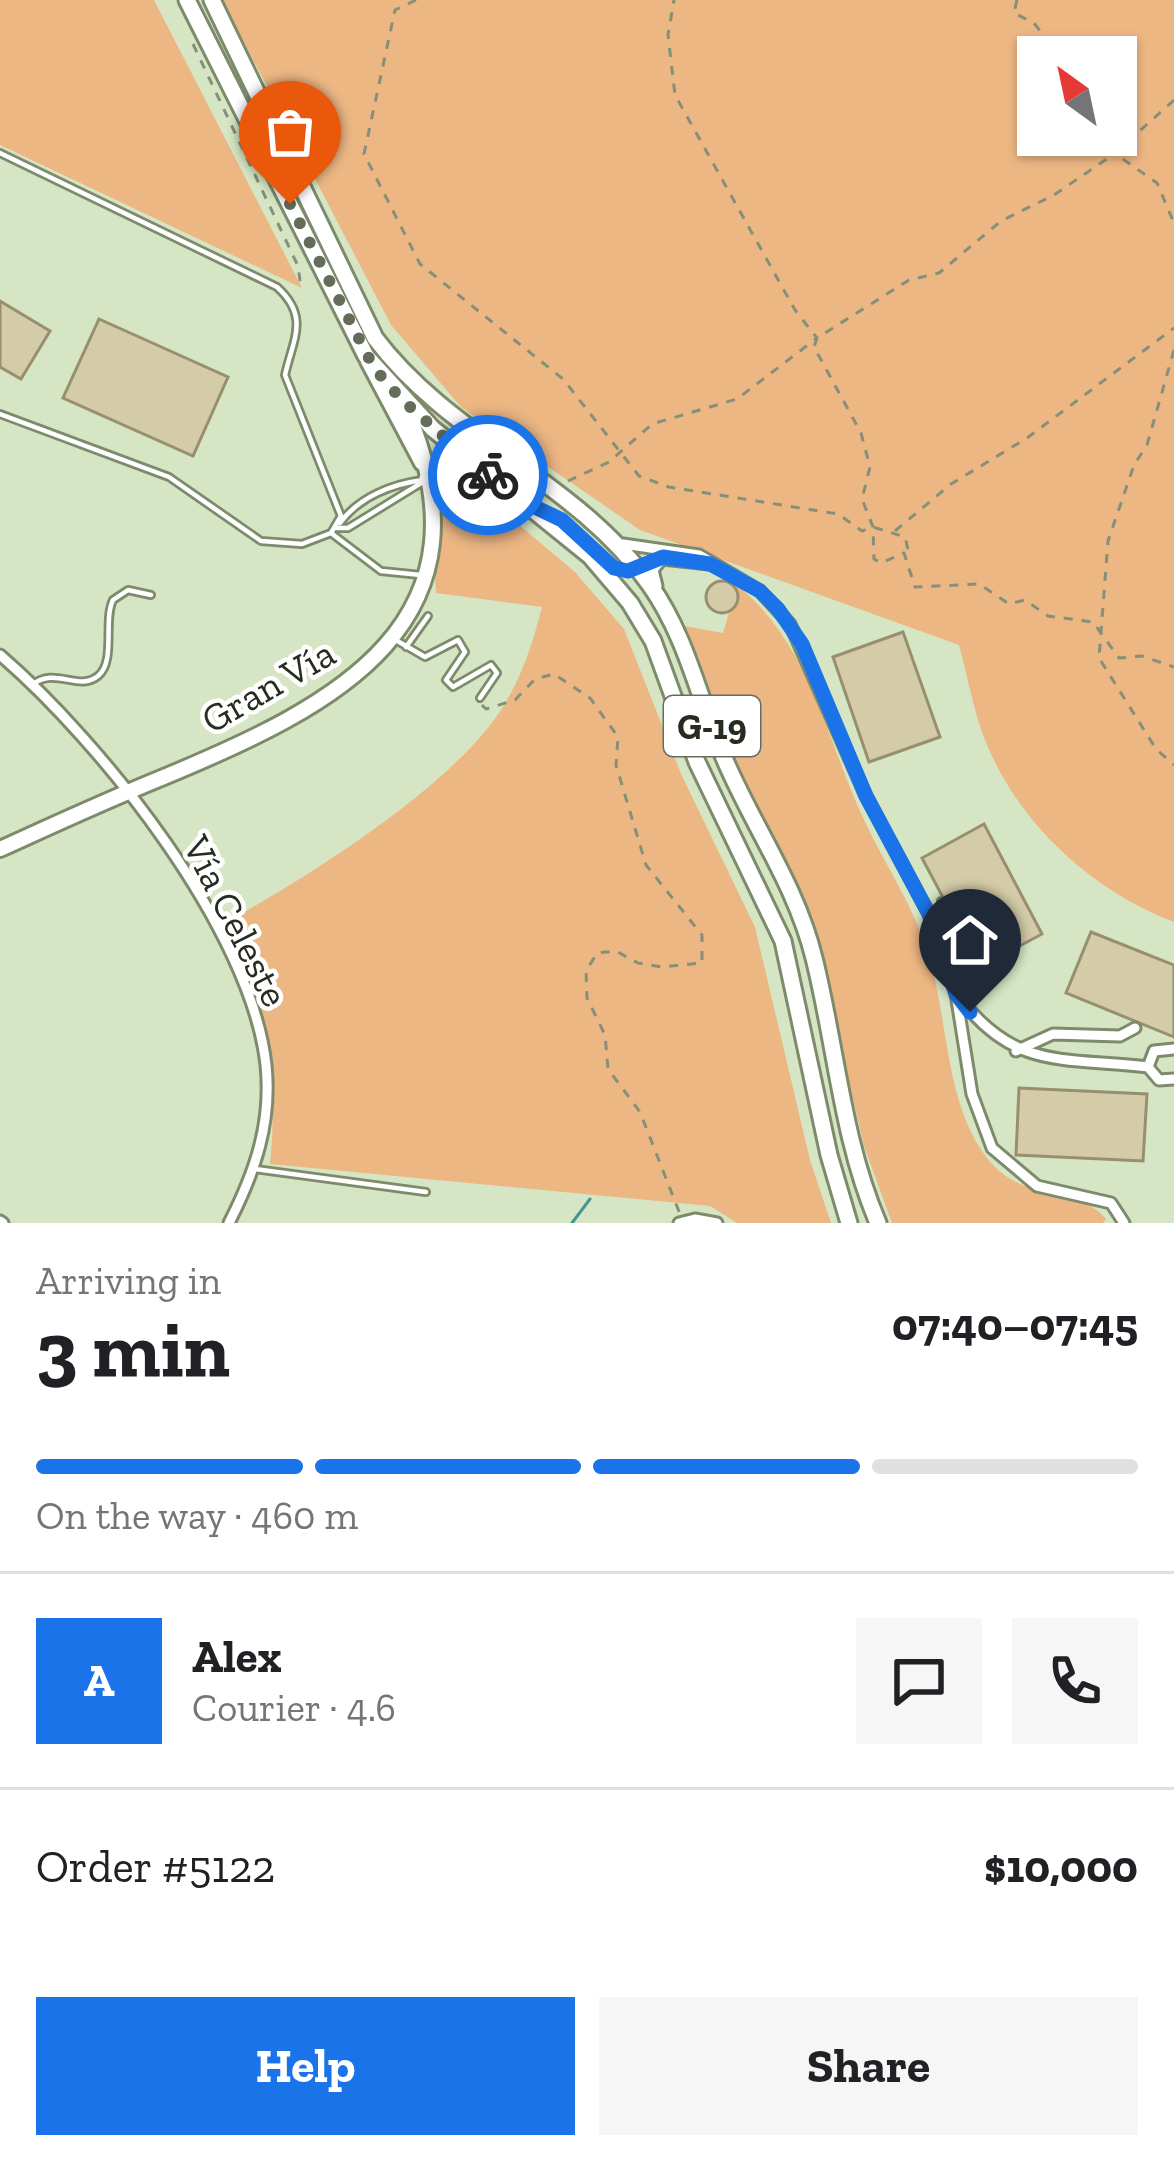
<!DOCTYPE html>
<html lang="en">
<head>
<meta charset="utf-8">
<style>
  :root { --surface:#fff; --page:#f6f6f6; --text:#202124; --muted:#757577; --line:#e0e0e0; --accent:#1a73e8 }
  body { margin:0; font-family:"Zilla Slab",serif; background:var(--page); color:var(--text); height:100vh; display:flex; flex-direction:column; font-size:45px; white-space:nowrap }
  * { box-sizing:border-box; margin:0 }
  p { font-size:39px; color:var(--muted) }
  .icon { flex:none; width:66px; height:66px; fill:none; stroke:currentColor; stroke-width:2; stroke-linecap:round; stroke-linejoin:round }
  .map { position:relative; height:1223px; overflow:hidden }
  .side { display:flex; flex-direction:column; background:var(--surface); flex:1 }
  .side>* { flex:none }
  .needle { width:78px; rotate:327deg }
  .buttons { position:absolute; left:1017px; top:36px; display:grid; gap:24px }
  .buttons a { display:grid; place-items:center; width:120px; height:120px; border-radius:0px; background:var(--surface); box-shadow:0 3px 9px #0004; font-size:60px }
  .pin { position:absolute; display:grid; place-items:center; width:102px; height:102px; color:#fff; margin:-123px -51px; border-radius:50% 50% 50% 0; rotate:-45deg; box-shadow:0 0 12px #0007 }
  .pin .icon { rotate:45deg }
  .courier { position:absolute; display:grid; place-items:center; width:120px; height:120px; margin:-60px; border:9px solid #1a73e8; border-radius:50%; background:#fff; color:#222; box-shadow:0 3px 15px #0007 }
  .headline em { font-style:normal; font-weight:700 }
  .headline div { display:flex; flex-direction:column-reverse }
  .headline { display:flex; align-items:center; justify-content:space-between; height:204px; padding:0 36px }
  h1 { font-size:78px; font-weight:700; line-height:90px }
  .bar { display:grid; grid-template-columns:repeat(4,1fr); gap:18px 12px; align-content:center; height:144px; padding:0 36px }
  .bar i { height:15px; border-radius:9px; background:var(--line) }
  .bar .active { background:var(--accent) }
  .bar p { grid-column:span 4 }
  .line { display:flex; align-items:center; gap:30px; padding:0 36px; border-top:3px solid var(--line) }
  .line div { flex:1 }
  .round { display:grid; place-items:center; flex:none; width:126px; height:126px; border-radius:0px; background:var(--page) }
  .action { display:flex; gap:24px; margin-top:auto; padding:24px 36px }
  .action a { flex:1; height:138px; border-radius:0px; background:var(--accent); color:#fff; font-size:48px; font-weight:700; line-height:138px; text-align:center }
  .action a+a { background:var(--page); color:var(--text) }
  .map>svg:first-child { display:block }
  .green { fill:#edb784; fill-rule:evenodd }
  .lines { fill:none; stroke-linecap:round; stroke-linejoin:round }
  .stream { stroke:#42978f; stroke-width:3 }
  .building { fill:#d4cca8; stroke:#978f6e; stroke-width:3 }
  .service-casing { stroke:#7d8b6c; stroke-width:10 }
  .minor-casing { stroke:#7d8b6c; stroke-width:15 }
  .secondary-casing { stroke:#7d8b6c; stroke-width:20 }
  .primary-casing { stroke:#7d8b6c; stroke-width:21 }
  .path { stroke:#859078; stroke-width:3; stroke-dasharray:9 9; stroke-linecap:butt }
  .service { stroke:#fff; stroke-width:4.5 }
  .minor { stroke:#fff; stroke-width:9 }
  .secondary { stroke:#fff; stroke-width:14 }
  .primary { stroke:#fff; stroke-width:15 }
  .done { stroke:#646d59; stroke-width:12; stroke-dasharray:0 21.6 }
  .route { stroke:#1a73e8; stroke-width:15 }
  .labels { text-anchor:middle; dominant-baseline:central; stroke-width:9; stroke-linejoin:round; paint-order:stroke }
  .shield { fill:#fff; stroke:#686b63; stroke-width:3 }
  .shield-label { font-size:36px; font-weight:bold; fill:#272c20 }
  .street-label { font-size:39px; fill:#272c20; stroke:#fff }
</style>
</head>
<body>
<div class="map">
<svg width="1174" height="1223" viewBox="0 0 1174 1223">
  <rect width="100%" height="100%" fill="#d6e6c4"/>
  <path class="green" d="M0,0H154L302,288L0,145Z
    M222,0H1174V922C1093,891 1021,826 987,745C974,714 968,678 959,645L640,530L461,407L391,325ZM1038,57H1116V135H1038Z
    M454,470L575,572L624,629L682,776L755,927L810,1160L831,1223H737L710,1206L270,1164C279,1080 264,999 227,922C309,876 459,783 506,702C524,671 533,641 542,607L436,593L428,483Z
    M737,585C812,646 826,741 866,824C887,868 916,910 929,957C948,1019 945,1096 982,1151C1020,1208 1077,1183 1106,1219L1103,1223H892L864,1146L808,909L733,754L684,626L723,633Z"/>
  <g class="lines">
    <path class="stream" d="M572,1223L590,1199"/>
  </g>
  <path class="building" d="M0,301L50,331L21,379L0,367Z
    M99,319L228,377L193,456L63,398Z
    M706 597a16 16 0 1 1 32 0a16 16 0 1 1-32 0Z
    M903,632L940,737L869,762L833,657Z
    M984,824L1042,934L980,967L922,858Z
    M1091,932L1174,965V1037L1066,993Z
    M1019,1088L1147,1094L1143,1161L1016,1155Z"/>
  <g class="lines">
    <defs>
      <path id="service" d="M0,153L277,287C310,317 293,339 285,375L341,516L331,533L302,544L261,541L169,477L0,414
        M340,523C359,497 392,484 423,480
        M337,528H348L426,480
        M331,533L381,571L421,575
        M394,639L425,657L458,640L465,652L446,680L453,687L491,665L497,673L480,698
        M406,647L428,616
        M32,685C55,666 78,692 98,676C116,662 103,620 113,600L128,590L151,595
        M941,901L977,982L967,994H956
        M255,1169L426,1192"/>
      <path id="minor" d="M623,544L699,555L760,591L790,624L866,796L929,914L956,994L972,1094L992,1148L1037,1186L1111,1203L1124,1223
        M657,586L653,570L662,559L709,564
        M0,655C101,742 251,929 266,1065C272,1123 255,1172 229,1223
        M960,998C1015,1071 1066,1057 1148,1067
        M1016,1051L1053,1034L1120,1036L1135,1028
        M1148,1067L1154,1051L1174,1049
        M1148,1067L1159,1080L1174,1079
        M0,1221L3,1223
        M679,1223L695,1219L717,1223"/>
      <path id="secondary" d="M368,361L422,463
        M0,849C53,825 105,801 159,779C336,706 504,623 402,400"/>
      <path id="primary" d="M187,0L366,356L433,429L590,556L630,603L653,641L697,762L783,941L829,1155L849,1223
        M212,0L375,338C450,438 578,482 650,585C688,639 699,701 725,760C754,828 796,885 814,958C836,1046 842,1139 878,1223
        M427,479L473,453L499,452"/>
    </defs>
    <use href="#service" class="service-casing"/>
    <use href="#minor" class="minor-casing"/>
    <use href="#secondary" class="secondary-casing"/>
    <use href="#primary" class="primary-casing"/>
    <path class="path" d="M416,0L395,10L364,154L420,264L563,379L639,476L669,487L838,514L862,531L873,527L905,537L909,554
      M1017,0L1014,13L1034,23L1060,57
      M193,44L298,266L301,288
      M1174,100L1114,154L1054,195L1001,221L939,273L909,280L817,338L814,347L861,433L870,467L862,499L873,527L874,559L881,563L904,553L915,587L979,584L1009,604L1025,600L1048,616L1093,622L1119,658L1142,656L1174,667
      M1101,135L1100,143L1157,183L1174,223
      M1174,350L1147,445L1134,465L1108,541L1099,658L1156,749L1174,765
      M568,481L609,462L652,424L737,399L817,338L795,310L675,95L668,35L674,0
      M895,531L951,484L1027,438L1174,328
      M482,705L486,709L515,700L535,679L554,674L590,698L618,737L616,765L646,865L702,935V963L662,967L638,963L616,951L597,953L586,971L587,998L605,1035L608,1069L640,1112L680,1214"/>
    <use href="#service" class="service"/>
    <use href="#minor" class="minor"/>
    <use href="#secondary" class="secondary"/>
    <use href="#primary" class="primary"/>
  </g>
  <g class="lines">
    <path class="done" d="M290,204L374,368L402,400L488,475"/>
    <path class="route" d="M488,475L516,498L562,520L614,568L628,571L663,557L710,564L760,591L778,609L802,644L866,796L929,914L956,994L970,1012"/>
  </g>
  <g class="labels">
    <rect class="shield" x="664" y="696" width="96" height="60" rx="9"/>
    <g class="shield-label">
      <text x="712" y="726">G-19</text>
    </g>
    <g class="street-label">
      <text transform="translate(268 686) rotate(-30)">Gran Vía</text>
      <text transform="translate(236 921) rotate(63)">Vía Celeste</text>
    </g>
  </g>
</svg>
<div class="buttons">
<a><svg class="needle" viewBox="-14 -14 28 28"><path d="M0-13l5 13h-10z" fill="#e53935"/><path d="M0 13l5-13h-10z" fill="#757577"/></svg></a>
</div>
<div class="pin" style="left:290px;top:204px;background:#ea580c"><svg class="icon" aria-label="bag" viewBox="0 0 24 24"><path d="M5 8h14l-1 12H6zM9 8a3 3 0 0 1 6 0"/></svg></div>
<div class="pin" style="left:970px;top:1012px;background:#1f2937"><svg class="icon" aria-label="home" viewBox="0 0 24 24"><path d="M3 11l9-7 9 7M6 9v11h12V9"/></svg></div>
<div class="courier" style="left:488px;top:475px"><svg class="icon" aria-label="bike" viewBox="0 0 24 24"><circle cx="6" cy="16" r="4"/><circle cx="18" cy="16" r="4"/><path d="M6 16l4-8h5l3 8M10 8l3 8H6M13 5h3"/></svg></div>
</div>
<section class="side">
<div class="headline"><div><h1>3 min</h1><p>Arriving in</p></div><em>07:40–07:45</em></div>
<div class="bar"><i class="active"></i><i class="active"></i><i class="active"></i><i></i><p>On the way · 460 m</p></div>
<div class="line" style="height:216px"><b class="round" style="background:var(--accent);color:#fff">A</b><div><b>Alex</b><p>Courier · 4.6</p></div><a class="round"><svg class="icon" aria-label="chat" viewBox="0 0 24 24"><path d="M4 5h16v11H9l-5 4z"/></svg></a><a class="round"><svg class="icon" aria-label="phone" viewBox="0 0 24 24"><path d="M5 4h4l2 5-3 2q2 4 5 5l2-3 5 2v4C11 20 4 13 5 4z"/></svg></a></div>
<div class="line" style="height:156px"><div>Order #5122</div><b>$10,000</b></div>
<div class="action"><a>Help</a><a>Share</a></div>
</section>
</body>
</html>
